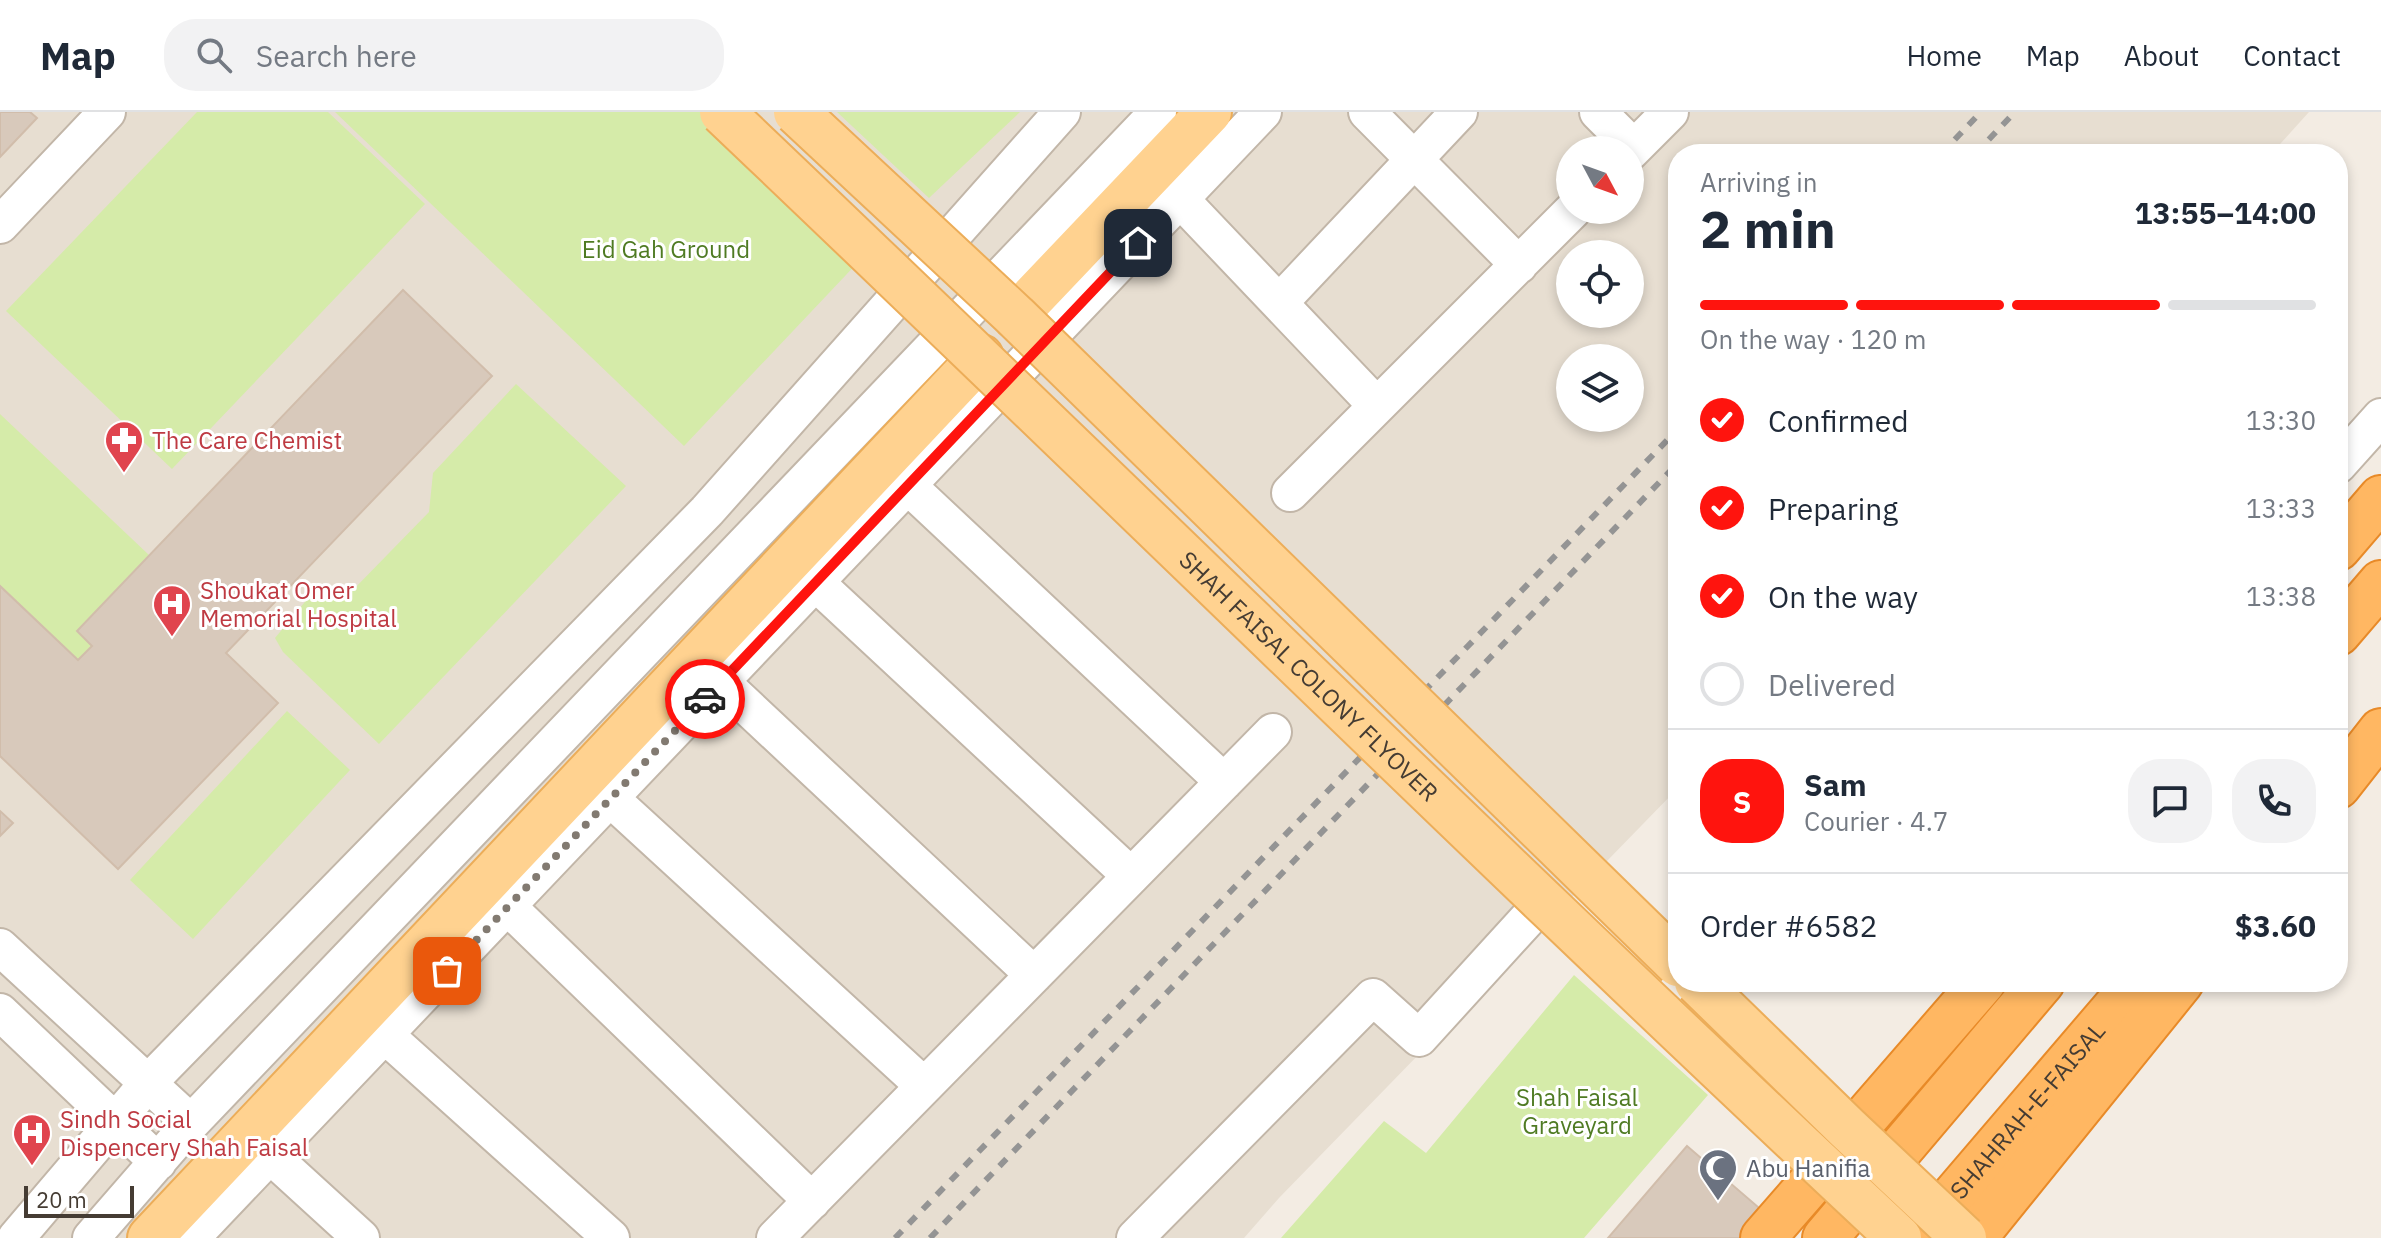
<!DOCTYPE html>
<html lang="en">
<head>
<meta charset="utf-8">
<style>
  :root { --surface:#fff; --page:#f2f2f3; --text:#1f2937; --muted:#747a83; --line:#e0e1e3; --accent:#ff140e }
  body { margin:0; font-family:"IBM Plex Sans",sans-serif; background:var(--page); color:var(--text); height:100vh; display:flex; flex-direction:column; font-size:30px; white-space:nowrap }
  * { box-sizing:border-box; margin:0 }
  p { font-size:26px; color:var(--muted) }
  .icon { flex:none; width:44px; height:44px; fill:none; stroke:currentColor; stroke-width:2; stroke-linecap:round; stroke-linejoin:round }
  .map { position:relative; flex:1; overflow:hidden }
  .details { position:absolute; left:1668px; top:32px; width:680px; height:848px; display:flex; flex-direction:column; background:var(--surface); border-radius:32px; box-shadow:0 4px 12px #0003 }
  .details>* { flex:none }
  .needle { width:52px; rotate:131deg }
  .buttons { position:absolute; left:1556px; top:24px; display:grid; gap:16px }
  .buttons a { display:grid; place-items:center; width:88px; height:88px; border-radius:50%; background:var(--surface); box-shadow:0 4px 12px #0003; font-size:40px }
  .scale { position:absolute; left:24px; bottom:20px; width:110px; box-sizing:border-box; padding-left:8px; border:4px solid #453c33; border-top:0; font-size:22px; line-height:28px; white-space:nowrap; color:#453c33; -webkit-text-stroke:6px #fff; paint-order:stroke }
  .pin { position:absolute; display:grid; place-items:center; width:68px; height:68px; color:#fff; margin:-34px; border-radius:16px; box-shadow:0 4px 12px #0006 }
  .courier { position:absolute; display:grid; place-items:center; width:80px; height:80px; margin:-40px; border:6px solid #ff140e; border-radius:50%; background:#fff; color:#222; box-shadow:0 2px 10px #0007 }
  .head em { font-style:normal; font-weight:700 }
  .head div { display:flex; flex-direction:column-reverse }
  .head { display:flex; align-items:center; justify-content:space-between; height:136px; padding:0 32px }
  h1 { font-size:52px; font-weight:700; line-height:60px }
  .bar { display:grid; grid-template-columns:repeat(4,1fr); gap:12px 8px; align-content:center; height:96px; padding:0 32px }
  .bar i { height:10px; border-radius:6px; background:var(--line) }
  .bar .on { background:var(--accent) }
  .bar p { grid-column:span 4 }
  .line { display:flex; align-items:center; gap:20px; padding:0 32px; border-top:2px solid var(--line) }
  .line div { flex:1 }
  .round { display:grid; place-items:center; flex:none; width:84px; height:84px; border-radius:32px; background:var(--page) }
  ol { padding:0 32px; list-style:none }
  li { display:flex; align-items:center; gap:24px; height:88px }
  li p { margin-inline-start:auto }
  li .icon { padding:8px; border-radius:50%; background:var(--accent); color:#fff; stroke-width:4 }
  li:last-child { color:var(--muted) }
  li i { width:44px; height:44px; border:4px solid var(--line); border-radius:50% }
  header { display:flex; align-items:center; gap:48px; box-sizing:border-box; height:112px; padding:0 40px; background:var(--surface); border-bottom:2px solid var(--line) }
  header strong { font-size:38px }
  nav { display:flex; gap:44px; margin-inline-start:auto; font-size:28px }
  .search { width:560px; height:72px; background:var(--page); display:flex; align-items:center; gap:20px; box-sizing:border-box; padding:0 28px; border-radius:32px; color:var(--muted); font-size:30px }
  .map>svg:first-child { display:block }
  .residential { fill:#e7ded1; fill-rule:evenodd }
  .green { fill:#d5eba9 }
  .building { fill:#d8c9bb; stroke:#d1bdab; stroke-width:2 }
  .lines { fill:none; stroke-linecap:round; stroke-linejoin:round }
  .minor-casing { stroke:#c2b6a8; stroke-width:40 }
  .major-casing { stroke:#ecad59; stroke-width:48 }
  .highway-casing { stroke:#e88a28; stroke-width:48 }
  .minor { stroke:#fff; stroke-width:36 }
  .major { stroke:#ffd290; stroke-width:44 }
  .highway { stroke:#ffb762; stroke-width:44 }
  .rail { stroke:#949494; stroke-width:6; stroke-dasharray:10 10; stroke-linecap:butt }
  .major-bridge-casing { stroke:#ecad59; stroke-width:48; stroke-linecap:butt }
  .major-bridge { stroke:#ffd290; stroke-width:44 }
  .done { stroke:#827a71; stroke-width:8; stroke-dasharray:0 14.4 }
  .route { stroke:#ff140e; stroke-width:10 }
  .labels { text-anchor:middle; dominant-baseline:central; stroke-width:6; stroke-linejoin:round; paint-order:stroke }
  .park-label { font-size:24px; fill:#4f7b23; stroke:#fff }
  .health-label { font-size:24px; fill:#be3a42; stroke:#fff; text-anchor:start }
  .street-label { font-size:24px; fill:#453c33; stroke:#fff }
  .worship-label { font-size:24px; fill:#5b616d; stroke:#fff; text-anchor:start }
</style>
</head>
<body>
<header>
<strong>Map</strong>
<div class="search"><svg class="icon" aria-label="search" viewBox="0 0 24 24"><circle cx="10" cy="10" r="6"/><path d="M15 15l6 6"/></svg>Search here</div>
<nav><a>Home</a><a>Map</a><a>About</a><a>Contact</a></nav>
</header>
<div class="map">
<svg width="2381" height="1126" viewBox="0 0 2381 1126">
  <rect width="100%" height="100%" fill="#f3ece3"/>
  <path class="residential" d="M0,0H2309L2271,42H1678V676L1279,1086L1244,1126H0ZM1570,38H1630V98H1570ZM1570,142H1630V202H1570ZM1570,246H1630V306H1570Z"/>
  <path class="green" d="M197,0H328L425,92L172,357L6,199Z
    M335,0H712L863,145L684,334Z
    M837,0H1020L929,86Z
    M516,272L626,374L379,632L283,540L275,526L309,485L322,481H350L429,400L433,361Z
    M0,302L149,443L77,519L92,534L78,548L0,474Z
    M287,599L350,658L193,827L130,768Z
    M1574,863L1708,983L1584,1126H1281L1384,1009L1426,1041Z"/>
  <path class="building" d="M0,0H30L37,6L0,45Z
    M403,178L492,264L226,541L278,591L118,757L0,644V474L78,548L92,534L77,519Z
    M0,699L13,711L0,724Z
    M1687,1034L1765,1101L1743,1126H1608Z"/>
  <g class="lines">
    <defs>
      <path id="minor" d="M1367,0L1519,153
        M1598,0L1634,36
        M1630,40L1670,0
        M1180,87L1377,294
        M0,113L107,0
        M1279,191L1459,0
        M2338,353L2381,305
        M907,373L1224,670
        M1290,381L1573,98
        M815,470L1131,764
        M721,570L1034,863
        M611,687L924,974
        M508,795L812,1089
        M0,835L191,1011
        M0,900L158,1050
        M385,923L611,1126
        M270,1043L361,1126
        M16,1126L148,971L707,399L1062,0
        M91,1126L191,1011L1158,0
        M191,1126L1263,0
        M775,1126L1273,620
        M1135,1126L1373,885L1419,926L1543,790"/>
      <path id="major" d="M1015,204L1209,0
        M150,1126L981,245"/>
      <g id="highway">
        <path d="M2338,436L2381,386"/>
        <path d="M2338,521L2381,471"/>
        <path d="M2338,674L2381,619"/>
        <path d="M1852,1021L1983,870"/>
        <path d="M1763,1126L1824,1056"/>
        <path d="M1825,1126L2042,870"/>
        <path id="s1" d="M1918,1126L2137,870"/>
        <path d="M1974,1126L2181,870"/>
      </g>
    </defs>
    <use href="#minor" class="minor-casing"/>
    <use href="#major" class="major-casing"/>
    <use href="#highway" class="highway-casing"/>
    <use href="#minor" class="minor"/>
    <use href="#major" class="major"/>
    <use href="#highway" class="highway"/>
    <path class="rail" d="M1941,42L1981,0
      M1975,42L2015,0
      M895,1126L1678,317
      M930,1126L1678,351"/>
    <defs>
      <g id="major-bridge">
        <path id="s2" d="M722,0C1116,374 1502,756 1899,1126"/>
        <path d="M796,0L1015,204L1678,852"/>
        <path d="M1697,870L1847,1016L1964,1126"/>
      </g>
    </defs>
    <use href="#major-bridge" class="major-bridge-casing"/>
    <use href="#major-bridge" class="major-bridge"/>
  </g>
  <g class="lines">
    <path class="done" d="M447,859L705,587"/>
    <path class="route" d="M705,587L1138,131"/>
  </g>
  <defs>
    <symbol id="pharmacy-pin" viewBox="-11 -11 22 30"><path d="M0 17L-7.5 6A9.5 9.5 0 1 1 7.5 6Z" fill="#e0444e" stroke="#fff"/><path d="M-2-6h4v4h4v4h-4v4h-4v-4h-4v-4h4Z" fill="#fff"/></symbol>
    <symbol id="hospital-pin" viewBox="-11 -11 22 30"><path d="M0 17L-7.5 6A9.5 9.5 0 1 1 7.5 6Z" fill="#e0444e" stroke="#fff"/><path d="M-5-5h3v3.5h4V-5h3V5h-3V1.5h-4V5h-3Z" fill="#fff"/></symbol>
    <symbol id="mosque-pin" viewBox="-11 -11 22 30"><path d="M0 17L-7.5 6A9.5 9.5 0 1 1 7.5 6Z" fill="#6b7280" stroke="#fff"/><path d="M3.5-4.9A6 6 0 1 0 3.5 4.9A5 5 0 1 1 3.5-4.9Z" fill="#fff"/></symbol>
  </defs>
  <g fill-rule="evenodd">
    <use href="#pharmacy-pin" x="102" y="306" width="44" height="60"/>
    <use href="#hospital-pin" x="150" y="470" width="44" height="60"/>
    <use href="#hospital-pin" x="10" y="999" width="44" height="60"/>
    <use href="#mosque-pin" x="1696" y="1034" width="44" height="60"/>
  </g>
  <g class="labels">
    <g class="park-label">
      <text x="666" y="137">Eid Gah Ground</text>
      <text x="1577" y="985">Shah Faisal<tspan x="1577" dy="28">Graveyard</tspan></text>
    </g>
    <g class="health-label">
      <text x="152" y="328">The Care Chemist</text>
      <text x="200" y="478">Shoukat Omer<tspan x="200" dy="28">Memorial Hospital</tspan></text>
      <text x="60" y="1007">Sindh Social<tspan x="60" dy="28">Dispencery Shah Faisal</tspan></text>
    </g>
    <g class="street-label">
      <text stroke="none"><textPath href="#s2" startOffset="814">SHAH FAISAL COLONY FLYOVER</textPath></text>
      <text stroke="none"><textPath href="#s1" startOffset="168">SHAHRAH-E-FAISAL</textPath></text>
    </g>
    <g class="worship-label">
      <text x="1746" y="1056">Abu Hanifia</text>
    </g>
  </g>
</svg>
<div class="buttons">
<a><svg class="needle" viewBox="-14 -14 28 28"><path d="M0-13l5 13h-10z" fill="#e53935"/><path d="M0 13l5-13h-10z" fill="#747a83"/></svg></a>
<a><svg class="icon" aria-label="locate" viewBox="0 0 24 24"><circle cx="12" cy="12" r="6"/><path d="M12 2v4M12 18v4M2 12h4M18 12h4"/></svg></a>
<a><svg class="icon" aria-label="layers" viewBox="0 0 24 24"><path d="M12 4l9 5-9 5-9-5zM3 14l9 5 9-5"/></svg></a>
</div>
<div class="scale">20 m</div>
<div class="pin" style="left:447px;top:859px;background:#ea580c"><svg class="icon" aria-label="bag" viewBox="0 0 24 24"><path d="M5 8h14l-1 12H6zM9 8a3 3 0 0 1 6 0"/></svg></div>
<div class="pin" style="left:1138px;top:131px;background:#1f2937"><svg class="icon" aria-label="home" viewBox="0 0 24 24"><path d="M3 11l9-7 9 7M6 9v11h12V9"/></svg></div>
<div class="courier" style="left:705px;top:587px"><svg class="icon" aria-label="car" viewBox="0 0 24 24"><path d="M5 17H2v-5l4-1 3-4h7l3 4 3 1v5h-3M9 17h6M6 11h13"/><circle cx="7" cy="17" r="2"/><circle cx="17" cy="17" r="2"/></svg></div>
<section class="details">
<div class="head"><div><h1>2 min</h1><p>Arriving in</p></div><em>13:55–14:00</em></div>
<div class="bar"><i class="on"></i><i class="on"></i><i class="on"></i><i></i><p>On the way · 120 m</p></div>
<ol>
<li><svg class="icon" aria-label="check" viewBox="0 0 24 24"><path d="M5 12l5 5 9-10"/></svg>Confirmed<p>13:30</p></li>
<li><svg class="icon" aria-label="check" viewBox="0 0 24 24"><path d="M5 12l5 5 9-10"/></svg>Preparing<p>13:33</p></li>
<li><svg class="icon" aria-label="check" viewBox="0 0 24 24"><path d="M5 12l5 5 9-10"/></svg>On the way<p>13:38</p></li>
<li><i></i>Delivered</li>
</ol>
<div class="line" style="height:144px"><b class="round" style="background:var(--accent);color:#fff">S</b><div><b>Sam</b><p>Courier · 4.7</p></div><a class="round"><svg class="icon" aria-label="chat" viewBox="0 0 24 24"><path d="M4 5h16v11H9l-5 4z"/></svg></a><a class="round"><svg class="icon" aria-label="phone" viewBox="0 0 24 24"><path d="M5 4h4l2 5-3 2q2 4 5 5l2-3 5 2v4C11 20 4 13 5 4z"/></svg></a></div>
<div class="line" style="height:104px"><div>Order #6582</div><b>$3.60</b></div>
</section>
</div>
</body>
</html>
